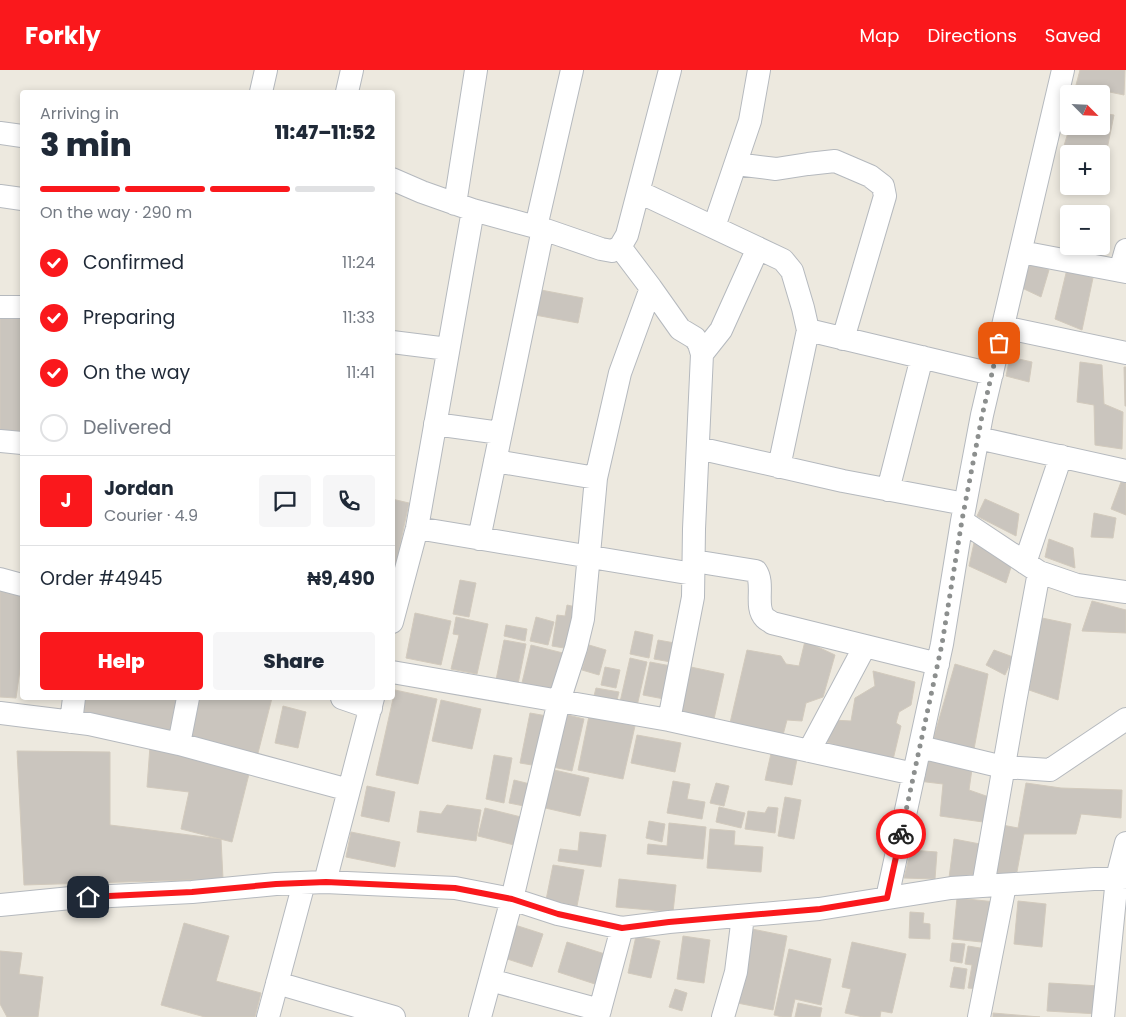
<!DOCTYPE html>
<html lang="en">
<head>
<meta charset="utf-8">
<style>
  :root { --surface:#fff; --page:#f6f6f7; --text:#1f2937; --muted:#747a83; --line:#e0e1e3; --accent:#fa181c }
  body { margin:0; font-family:Poppins,sans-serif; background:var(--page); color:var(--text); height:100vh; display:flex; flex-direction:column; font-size:19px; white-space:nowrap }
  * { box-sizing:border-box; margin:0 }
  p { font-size:16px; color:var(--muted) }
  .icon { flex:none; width:28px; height:28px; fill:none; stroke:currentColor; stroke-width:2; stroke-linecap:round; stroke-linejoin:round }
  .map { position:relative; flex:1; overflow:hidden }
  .panel { position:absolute; left:20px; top:20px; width:375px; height:610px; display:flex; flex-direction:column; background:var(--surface); border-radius:5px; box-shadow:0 2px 8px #0003 }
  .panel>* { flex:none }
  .needle { width:32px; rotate:114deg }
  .tools { position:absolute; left:1060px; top:15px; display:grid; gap:10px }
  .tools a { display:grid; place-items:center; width:50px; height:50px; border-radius:5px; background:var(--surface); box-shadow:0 2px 8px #0003; font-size:25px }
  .pin { position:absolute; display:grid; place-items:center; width:42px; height:42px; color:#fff; margin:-21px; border-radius:10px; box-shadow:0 2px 8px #0006 }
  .courier { position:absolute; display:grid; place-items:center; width:50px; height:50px; margin:-25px; border:4px solid #fa181c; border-radius:50%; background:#fff; color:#222; box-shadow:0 1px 6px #0007 }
  .headline em { font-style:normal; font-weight:800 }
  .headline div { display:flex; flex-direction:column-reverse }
  .headline { display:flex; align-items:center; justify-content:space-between; height:85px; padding:0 20px }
  h1 { font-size:32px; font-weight:800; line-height:38px }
  .bar { display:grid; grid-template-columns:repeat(4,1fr); gap:8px 5px; align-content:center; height:60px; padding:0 20px }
  .bar i { height:6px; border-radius:4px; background:var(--line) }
  .bar .selected { background:var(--accent) }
  .bar p { grid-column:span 4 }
  .line { display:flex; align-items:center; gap:12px; padding:0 20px; border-top:1px solid var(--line) }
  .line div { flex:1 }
  .round { display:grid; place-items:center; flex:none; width:52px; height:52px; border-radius:5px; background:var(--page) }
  ol { padding:0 20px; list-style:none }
  li { display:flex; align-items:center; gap:15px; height:55px }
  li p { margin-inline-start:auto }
  li .icon { padding:5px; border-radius:50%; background:var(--accent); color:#fff; stroke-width:4 }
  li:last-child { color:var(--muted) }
  li i { width:28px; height:28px; border:2px solid var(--line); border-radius:50% }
  .button { display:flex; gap:10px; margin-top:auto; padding:10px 20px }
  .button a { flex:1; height:58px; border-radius:5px; background:var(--accent); color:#fff; font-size:20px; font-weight:800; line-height:58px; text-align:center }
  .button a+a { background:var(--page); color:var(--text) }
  header { display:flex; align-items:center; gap:30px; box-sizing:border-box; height:70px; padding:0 25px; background:var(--accent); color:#fff }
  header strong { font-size:24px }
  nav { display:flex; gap:28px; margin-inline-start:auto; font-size:18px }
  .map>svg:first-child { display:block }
  .building { fill:#cac5be; stroke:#d2cabd }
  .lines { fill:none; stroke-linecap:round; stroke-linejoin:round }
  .street-casing { stroke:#b5b9be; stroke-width:24 }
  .street { stroke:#fff; stroke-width:22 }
  .done { stroke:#8c8f8e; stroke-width:5; stroke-dasharray:0 9 }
  .route { stroke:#fa181c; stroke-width:6 }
</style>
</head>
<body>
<header>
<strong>Forkly</strong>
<nav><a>Map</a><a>Directions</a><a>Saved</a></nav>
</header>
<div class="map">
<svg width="1126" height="947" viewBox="0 0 1126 947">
  <rect width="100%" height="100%" fill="#ede9df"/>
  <path class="building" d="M1080,0H1125L1124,25L1076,15Z
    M1101,43L1114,45L1105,89L1101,88V84H1083L1063,79L1070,56H1101Z
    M1030,193L1049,200L1041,227L1022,218Z
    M1067,199L1093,208L1082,260L1055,249Z
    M541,220L583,228L578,253L535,245Z
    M0,245L22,247V366L0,364Z
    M1010,287L1032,292L1029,312L1006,306Z
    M1080,292L1102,295L1104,334L1123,342L1122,379L1095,375L1094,335L1077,332Z
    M1124,297H1126V336H1125Z
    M1121,412L1126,413V445L1111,439Z
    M392,429L409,433L392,513Z
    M985,429L1019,444L1016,466L977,446Z
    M1094,443L1116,448L1113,468L1091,467Z
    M975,468L1012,494L1006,513L969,496Z
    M1049,469L1073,478L1075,498L1045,487Z
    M460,510L476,513L469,547L453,544Z
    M0,519L22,525V586L16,628L0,627Z
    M1092,531L1126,540V563L1082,561Z
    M567,535L576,537L570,579L552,576L557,545L565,546Z
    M415,543L451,551L441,595L406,588Z
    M456,547L488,554L477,604L451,599L459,565L453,564Z
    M536,547L554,552L548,575L530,571Z
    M1042,548L1071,554L1058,630L1029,620Z
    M506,555L527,559L525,571L504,566Z
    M635,561L653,565L649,588L630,584Z
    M504,570L526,574L518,614L496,610Z
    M658,570L675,573L671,592L654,589Z
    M805,571L835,585L823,627L806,633L802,651L787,650L783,665L730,653L747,580L781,586L786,594L799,596Z
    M531,575L567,584L557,626L521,617Z
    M589,575L606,580L599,605L582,600Z
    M994,580L1013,587L1005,605L986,595Z
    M630,588L647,592L637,636L620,632Z
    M650,592L671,596L664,629L643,625Z
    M955,594L988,604L974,679L933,670Z
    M686,596L724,604L714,649L676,640Z
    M605,597L620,600L616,618L601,615Z
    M873,601L915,612L911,635L899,642L896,653L901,656L892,694L827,672L832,650L851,651L855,628L875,616Z
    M596,618L619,622L616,634L593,630Z
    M395,620L437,629L418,714L376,705Z
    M84,628H181L174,665L82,643Z
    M197,628H272L257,687L188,668Z
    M441,630L481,639L472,679L432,671Z
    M283,636L306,642L298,678L275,673Z
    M530,643L547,646L538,696L520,693Z
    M560,643L584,649L572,701L548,696Z
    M589,646L635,656L623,709L578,700Z
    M637,665L681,673L675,702L631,693Z
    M150,676L250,700L232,772L181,759L189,722L147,717Z
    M772,679L798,684L792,715L765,710Z
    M17,681L110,682V755L221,769L223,809L24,815Z
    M494,685L512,688L504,733L486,729Z
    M924,686L972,699L969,720L989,727L983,752L940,746L943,714L918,711Z
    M550,699L589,708L580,746L541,737Z
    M514,710L534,715L529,737L509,733Z
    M673,711L690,714L687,729L705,732L702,749L667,743Z
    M716,713L729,716L724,736L710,733Z
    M1026,713L1061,718L1122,720L1121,748L1081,744L1076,764H1024L1016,807L996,810L997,754L1018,758Z
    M367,716L395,722L389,752L361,746Z
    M785,727L801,730L794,769L778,766Z
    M447,735L481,740L476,771L417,762L420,741L441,744Z
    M719,737L745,743L741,758L716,752Z
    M768,737L778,738L775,763L745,759L748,741L765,743Z
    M485,738L525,748L518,776L478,766Z
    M649,751L665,754L662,772L646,768Z
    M669,753L706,757L703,789L647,784L648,774L667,776Z
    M710,759L735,761L734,775L763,777L761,802L707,798Z
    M351,762L400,772L395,797L346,787Z
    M580,762L606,765L601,797L558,791L560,779L578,781Z
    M954,769L980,774L976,807L949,808Z
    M911,780L937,782L935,809L904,808Z
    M553,795L584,800L577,836L546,830Z
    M619,809L676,815L673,842L616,837Z
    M957,828L996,832L991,873L953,869Z
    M1018,831L1046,834L1042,877L1014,874Z
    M910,842L924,843L923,853L930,854V869L909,868Z
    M184,853L229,866L216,911L261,923L255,947H205L161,935Z
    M515,855L543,864L532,897L504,888Z
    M747,858L787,866L773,940L732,932Z
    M636,866L660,871L651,908L628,903Z
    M683,866L710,870L704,913L677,909Z
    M567,872L608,885L598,915L558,902Z
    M852,872L906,884L892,943L881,941L880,947H863L845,943L851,919L842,917Z
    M952,873L965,874L962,893L950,891Z
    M968,876L986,879L979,919L968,918L972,895L965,894Z
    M789,879L831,889L821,935L795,929L791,947H782L774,945Z
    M0,881L22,883L19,904L43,907L38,947H7L0,934Z
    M954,897L967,899L964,919L950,917Z
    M1049,913L1100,916L1098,944L1047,941Z
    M675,919L687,923L682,941L669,937Z
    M798,933L822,938L820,947H795Z
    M993,943L1040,947H993Z"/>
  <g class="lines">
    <defs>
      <path id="street" d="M261,22L266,0
        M347,22L352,0
        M0,63L22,66
        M736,94L776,99L808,94L835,91L870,106L883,116L885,126L843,269
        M392,109L422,122L473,140L543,159L601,179L612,181L620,177L627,165L670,0
        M639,122L783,190L792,201L803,238L808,260L779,397
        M0,126L22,129
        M455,134L476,0
        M536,157L572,0
        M714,157L750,51L759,0
        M620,177L651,218L680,259L695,268L699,274L702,284L694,459L693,527L669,650
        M1021,182L1126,202
        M1120,201L1126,180
        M0,237H22
        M1003,257L1126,283
        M808,260L992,304
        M392,272L448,279
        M702,284L721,260L758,178
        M435,354L500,363
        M978,368L1126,401
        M0,371L22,373
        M698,378L843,411L965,434
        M495,391L596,408
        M888,420L922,287
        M962,451L1039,502L1077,515L1126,522
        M417,458L693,504
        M479,469L543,159
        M694,491L756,501C765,514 754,537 765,548C767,550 770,551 772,553L938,594
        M1025,493L1061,386
        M0,509L22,515
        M392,552L417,458L473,140
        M392,602L669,650L914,704
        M342,628L371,638
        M0,643L89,654L179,674L349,720
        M71,652L74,628
        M179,674L188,628
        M920,677L1003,697L1050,700L1126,649
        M809,681L865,576
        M325,812L373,628
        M983,816L1015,632L1039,502
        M887,828L942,574L962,451L982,345L1063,0
        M0,835L71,828L192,822L276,814L325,812L455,818L512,829L558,844L622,858L669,852L819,839L951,818L1126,807
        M490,910L600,940
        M277,913L394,947
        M268,947L304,813
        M480,947L512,829L559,631L576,578L583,549L596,408L620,303L651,218
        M598,947L622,858
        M723,947L736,902L743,846
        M979,947L1005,815
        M1103,947L1117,808L1126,773"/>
    </defs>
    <use href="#street" class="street-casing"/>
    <use href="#street" class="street"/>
  </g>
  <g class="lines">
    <path class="done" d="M901,764L942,574L962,450L982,346L999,273"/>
    <path class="route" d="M88,827L192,822L276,814L326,812L455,818L512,829L558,844L622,858L669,852L820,839L887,828L901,764"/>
  </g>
</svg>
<div class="tools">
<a><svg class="needle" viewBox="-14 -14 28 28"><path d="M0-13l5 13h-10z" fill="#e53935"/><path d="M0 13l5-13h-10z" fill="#747a83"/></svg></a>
<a>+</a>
<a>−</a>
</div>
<div class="pin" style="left:999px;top:273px;background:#ea580c"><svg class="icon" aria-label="bag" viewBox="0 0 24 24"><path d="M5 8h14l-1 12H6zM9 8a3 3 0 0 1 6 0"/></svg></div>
<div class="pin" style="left:88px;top:827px;background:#1f2937"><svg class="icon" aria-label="home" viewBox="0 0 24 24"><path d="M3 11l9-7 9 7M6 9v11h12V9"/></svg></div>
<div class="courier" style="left:901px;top:764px"><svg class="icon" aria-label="bike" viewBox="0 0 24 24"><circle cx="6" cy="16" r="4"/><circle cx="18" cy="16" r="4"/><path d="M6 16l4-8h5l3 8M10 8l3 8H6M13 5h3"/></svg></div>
<section class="panel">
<div class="headline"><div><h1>3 min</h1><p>Arriving in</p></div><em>11:47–11:52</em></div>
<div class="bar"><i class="selected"></i><i class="selected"></i><i class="selected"></i><i></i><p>On the way · 290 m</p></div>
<ol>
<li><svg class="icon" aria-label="check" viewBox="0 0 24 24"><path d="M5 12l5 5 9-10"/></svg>Confirmed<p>11:24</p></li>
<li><svg class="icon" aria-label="check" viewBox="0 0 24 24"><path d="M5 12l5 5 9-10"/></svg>Preparing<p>11:33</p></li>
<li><svg class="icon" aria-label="check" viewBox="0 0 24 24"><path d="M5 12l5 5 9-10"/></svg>On the way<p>11:41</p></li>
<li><i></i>Delivered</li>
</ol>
<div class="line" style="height:90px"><b class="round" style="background:var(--accent);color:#fff">J</b><div><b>Jordan</b><p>Courier · 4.9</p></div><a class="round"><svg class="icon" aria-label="chat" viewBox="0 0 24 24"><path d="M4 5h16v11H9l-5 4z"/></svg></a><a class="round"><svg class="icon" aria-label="phone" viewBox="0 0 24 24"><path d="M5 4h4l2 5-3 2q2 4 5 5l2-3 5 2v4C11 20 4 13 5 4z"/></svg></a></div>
<div class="line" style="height:65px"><div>Order #4945</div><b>₦9,490</b></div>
<div class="button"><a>Help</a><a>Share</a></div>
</section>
</div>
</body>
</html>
